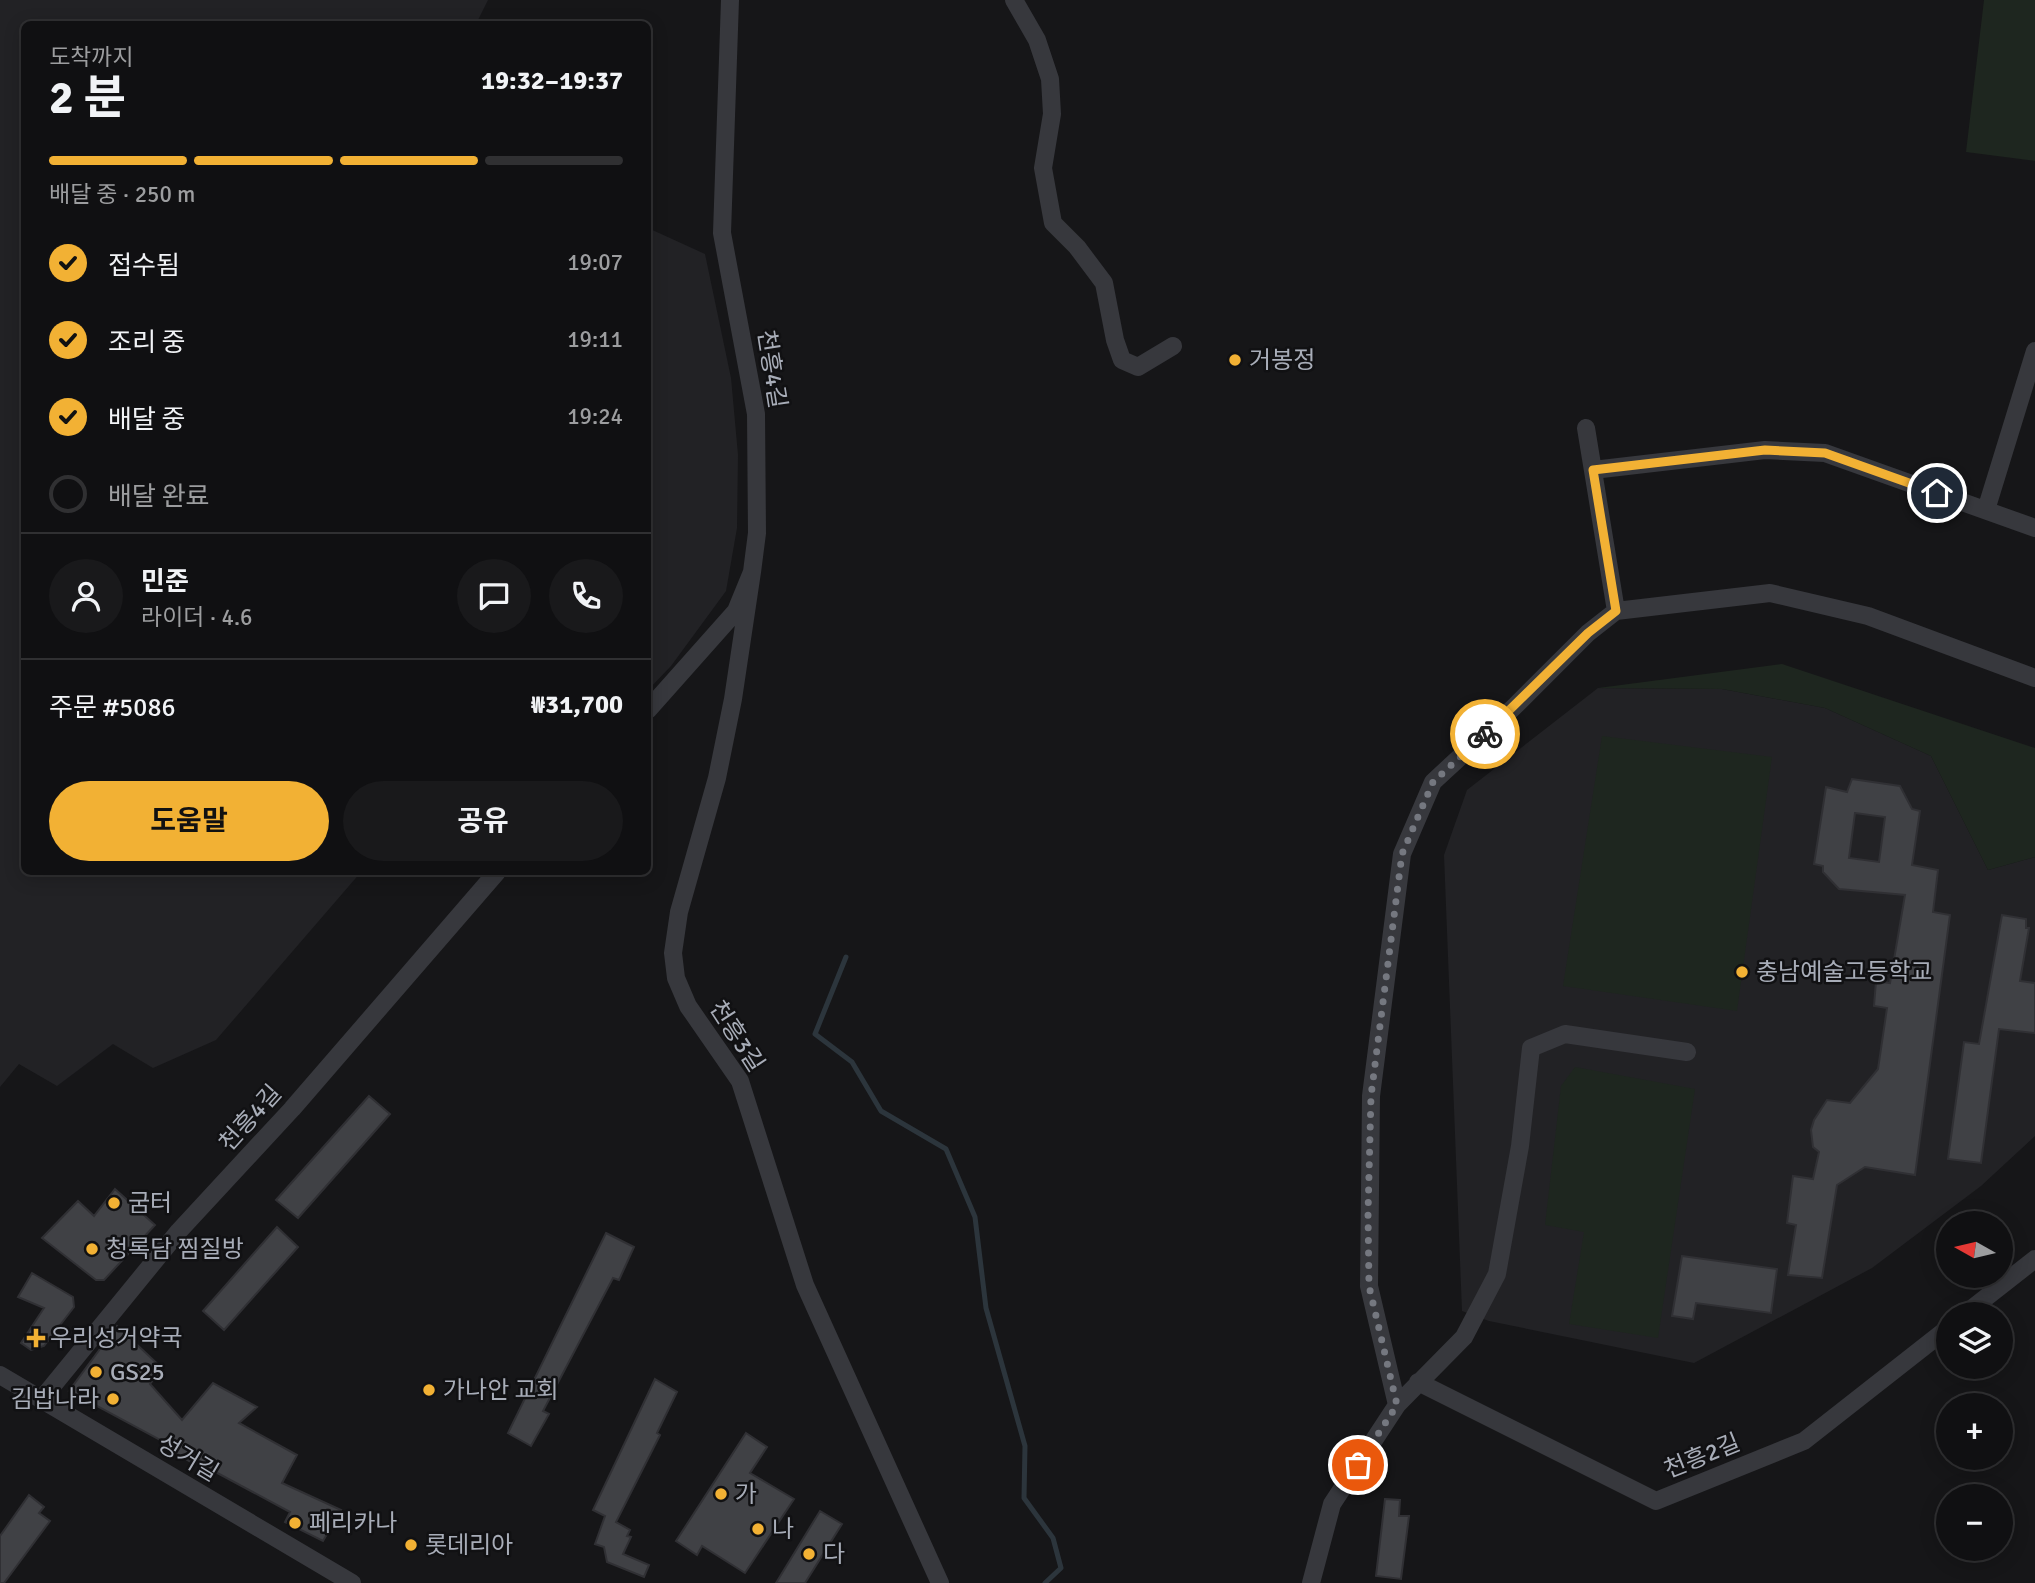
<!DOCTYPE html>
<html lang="ko">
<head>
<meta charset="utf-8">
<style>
  :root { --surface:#101012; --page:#19191b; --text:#f1f3f6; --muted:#9c9d9f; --line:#303032; --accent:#f2b134 }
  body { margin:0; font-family:Signika,"Noto Sans KR",sans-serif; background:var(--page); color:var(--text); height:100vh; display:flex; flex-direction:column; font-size:26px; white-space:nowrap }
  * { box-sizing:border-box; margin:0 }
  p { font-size:23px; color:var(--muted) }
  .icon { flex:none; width:38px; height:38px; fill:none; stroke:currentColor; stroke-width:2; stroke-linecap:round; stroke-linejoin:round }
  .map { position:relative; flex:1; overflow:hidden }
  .panel { position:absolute; left:21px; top:21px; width:630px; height:854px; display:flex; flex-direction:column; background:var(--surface); border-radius:10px; box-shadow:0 4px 18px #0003,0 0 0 2px var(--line) }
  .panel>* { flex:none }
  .needle { width:46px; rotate:278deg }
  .buttons { position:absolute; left:1936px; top:1211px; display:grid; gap:14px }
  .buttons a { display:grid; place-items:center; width:77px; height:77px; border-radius:50%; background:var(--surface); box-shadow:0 4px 18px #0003,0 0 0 2px var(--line); font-size:35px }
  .pin { position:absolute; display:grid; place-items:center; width:60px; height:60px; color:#fff; margin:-30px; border:4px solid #fff; border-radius:50%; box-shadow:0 2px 7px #0007 }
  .courier { position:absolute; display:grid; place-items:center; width:70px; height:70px; margin:-35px; border:5px solid #f2b134; border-radius:50%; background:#fff; color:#222; box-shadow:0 2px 9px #0007 }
  .overview em { font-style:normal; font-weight:700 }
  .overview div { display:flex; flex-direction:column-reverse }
  .overview { display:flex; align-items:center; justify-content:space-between; height:119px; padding:0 28px }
  h1 { font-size:46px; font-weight:700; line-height:52px }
  .bar { display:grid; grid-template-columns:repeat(4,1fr); gap:10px 7px; align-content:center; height:84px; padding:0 28px }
  .bar i { height:9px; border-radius:5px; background:var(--line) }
  .bar .selected { background:var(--accent) }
  .bar p { grid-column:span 4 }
  .line { display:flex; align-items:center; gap:18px; padding:0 28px; border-top:2px solid var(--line) }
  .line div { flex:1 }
  .round { display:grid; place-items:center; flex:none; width:74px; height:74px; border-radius:37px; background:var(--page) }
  ol { padding:0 28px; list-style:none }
  li { display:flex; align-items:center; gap:21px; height:77px }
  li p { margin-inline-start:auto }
  li .icon { padding:7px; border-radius:50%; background:var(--accent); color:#111; stroke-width:4 }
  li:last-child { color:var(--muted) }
  li i { width:38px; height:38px; border:4px solid var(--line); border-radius:50% }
  .button { display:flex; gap:14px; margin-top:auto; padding:14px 28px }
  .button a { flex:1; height:80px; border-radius:42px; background:var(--accent); color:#111; font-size:28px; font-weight:700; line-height:80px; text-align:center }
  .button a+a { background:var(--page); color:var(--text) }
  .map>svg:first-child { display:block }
  .built { fill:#222225 }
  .green { fill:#1e261f }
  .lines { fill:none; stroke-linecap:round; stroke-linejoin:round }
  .stream { stroke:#2c353c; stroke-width:5 }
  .building { fill:#404145; stroke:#303034; stroke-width:2; fill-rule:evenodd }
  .minor { stroke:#37383d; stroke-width:18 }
  .done { stroke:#757880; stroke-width:7; stroke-dasharray:0 12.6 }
  .route { stroke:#f2b134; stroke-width:9 }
  .poi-dot { fill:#f2b134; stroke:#111113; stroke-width:2.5 }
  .labels { text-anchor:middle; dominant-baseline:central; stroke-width:5; stroke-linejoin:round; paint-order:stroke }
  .poi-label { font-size:24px; fill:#a8adb8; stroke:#111113; text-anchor:start }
  .street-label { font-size:24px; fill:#a8adb8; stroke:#111113 }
</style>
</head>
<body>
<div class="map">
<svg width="2035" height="1583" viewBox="0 0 2035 1583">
  <rect width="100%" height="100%" fill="#161618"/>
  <path class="built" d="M0,0H488L476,24H24V872H361L216,1040L153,1068L113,1044L57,1086L19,1064L0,1087Z
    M648,228L705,254L731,378L738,455L737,528L726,591L671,666L648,690Z
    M1598,688L1722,689L1825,708L1931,756L1988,870L2035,857V1136L1981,1186L1872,1268L1694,1363L1489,1321L1462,1311L1444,855L1467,790Z"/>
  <path class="green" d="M1984,0H2035V161L1966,152Z
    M1782,664L2035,748V857L1988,870L1931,756L1825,708L1722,689L1598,688Z
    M1602,736L1772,757L1737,1011L1563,986Z
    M1575,1067L1695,1089L1658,1338L1569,1324L1584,1232L1545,1225L1561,1086Z"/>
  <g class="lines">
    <path class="stream" d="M846,957L815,1034L852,1062L881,1111L946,1149L975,1217L986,1308L1025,1446L1024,1498L1053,1538L1061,1568L1045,1583"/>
  </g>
  <path class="building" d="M1852,779L1900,786L1912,809L1920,811L1912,865L1938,870L1933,912L1950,915L1915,1175L1865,1167L1837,1185L1822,1278L1788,1275L1796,1225L1787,1223L1793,1176L1813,1179L1819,1152L1813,1147L1811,1130L1814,1120L1827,1100L1850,1103L1878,1069L1887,1008L1874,1006L1876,981L1890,983L1905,895L1839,889L1823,872V866L1814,864L1826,787L1847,792ZM1855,813L1885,817L1879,862L1849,858Z
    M2002,915L2026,919V928H2029L2020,981L2035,983V1033L1999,1029L1981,1163L1948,1159L1964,1042L1979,1044Z
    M369,1096L390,1114L298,1218L276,1200Z
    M115,1189L155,1225L104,1280H96L42,1238L78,1201L94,1216Z
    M277,1227L298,1247L224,1330L203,1311Z
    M606,1233L634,1247L619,1280L613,1278L543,1411L549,1414L531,1446L508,1433Z
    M1682,1256L1777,1269L1771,1313L1696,1303L1693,1319L1672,1316Z
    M32,1273L73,1297L74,1307L44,1346L31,1350L21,1343L44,1308L18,1297Z
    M117,1326L162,1368L150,1384L182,1420L213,1383L257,1407L239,1423L297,1455L282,1483L341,1510L323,1541L285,1522L290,1512L195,1461L194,1464L164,1446L166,1443L69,1391Z
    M655,1379L677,1392L657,1433L660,1435L616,1522L630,1530L627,1536L631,1537L623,1554L649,1565L644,1577L607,1562L604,1547L595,1544L605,1516L593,1510Z
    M746,1433L767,1447L750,1473L794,1499L745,1573L702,1546L697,1555L676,1541Z
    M29,1495L44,1507L39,1513L50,1521L4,1583H0V1536Z
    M1385,1499L1400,1500L1399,1516H1409L1401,1579L1376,1576Z
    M820,1511L842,1524L805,1583H776Z"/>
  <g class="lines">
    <path class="minor" d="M1014,0L1037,40L1050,79L1052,114L1043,168L1053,223L1077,247L1104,283L1115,340L1122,360L1138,367L1173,346
      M1586,428L1616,611
      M1593,470L1765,450L1825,453L2035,528
      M1986,510L2035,351
      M752,572L733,699L717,778L679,912L673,953L676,978L688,1006L740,1081L805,1285L940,1583
      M648,710L736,611L752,572L757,533L756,414L722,233L730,0
      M1965,1314L2035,1259
      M0,1375L352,1583
      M1418,1382L1656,1501L1804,1441L1948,1328
      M41,1400L179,1231L292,1109L497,872
      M1397,1405L1369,1286L1371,1096L1402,854L1433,782L1514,707L1588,633L1616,611L1770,593L1868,616L2035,678
      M1311,1583L1332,1504L1397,1405L1464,1337L1497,1274L1520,1146L1531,1048L1565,1034L1687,1052"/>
  </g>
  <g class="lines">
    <path class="done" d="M1358,1465L1397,1405L1369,1286L1368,1213L1371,1096L1402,854L1433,782L1485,734"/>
    <path class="route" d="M1485,734L1588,633L1616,611L1593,470L1765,450L1825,453L1937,493"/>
  </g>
  <g class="poi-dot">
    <circle cx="1235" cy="360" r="7"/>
    <circle cx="1742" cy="972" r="7"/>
    <circle cx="114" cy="1203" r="7"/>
    <circle cx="92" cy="1249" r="7"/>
    <path d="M32.5 1327.5h7v7h7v7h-7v7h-7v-7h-7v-7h7z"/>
    <circle cx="96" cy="1372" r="7"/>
    <circle cx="429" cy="1390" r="7"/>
    <circle cx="113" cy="1399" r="7"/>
    <circle cx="721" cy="1494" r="7"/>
    <circle cx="295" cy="1523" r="7"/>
    <circle cx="758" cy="1529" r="7"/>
    <circle cx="411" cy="1545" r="7"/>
    <circle cx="809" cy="1554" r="7"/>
  </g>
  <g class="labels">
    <g class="poi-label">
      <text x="1249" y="360">거봉정</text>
      <text x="1756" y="972">충남예술고등학교</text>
      <text x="128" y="1203">굼터</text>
      <text x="106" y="1249">청록담 찜질방</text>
      <text x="50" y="1338">우리성거약국</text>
      <text x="110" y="1372">GS25</text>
      <text x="443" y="1390">가나안 교회</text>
      <text x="99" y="1399" text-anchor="end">김밥나라</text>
      <text x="735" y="1494">가</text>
      <text x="309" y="1523">페리카나</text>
      <text x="772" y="1529">나</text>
      <text x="425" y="1545">롯데리아</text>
      <text x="823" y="1554">다</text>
    </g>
    <g class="street-label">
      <text transform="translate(772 369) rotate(81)">천흥4길</text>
      <text transform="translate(737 1036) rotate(57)">천흥3길</text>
      <text transform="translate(250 1118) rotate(-48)">천흥4길</text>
      <text transform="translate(1702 1456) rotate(-22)">천흥2길</text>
      <text transform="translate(188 1458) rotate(31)">성거길</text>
    </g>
  </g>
</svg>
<div class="buttons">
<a><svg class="needle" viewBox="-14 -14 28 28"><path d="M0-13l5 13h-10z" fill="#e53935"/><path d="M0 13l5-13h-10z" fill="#9c9d9f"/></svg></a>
<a><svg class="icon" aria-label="layers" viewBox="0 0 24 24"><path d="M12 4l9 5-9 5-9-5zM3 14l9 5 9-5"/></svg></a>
<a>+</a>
<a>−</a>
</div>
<div class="pin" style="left:1358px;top:1465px;background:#ea580c"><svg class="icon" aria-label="bag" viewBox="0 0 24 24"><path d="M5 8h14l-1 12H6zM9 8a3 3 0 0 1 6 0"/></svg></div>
<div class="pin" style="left:1937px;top:493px;background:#1f2937"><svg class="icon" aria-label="home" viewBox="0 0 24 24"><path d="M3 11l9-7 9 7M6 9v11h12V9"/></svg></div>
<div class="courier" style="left:1485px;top:734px"><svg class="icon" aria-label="bike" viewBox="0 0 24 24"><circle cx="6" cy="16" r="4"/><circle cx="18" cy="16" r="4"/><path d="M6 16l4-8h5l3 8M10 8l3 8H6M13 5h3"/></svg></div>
<section class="panel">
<div class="overview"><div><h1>2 분</h1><p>도착까지</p></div><em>19:32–19:37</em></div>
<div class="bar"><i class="selected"></i><i class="selected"></i><i class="selected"></i><i></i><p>배달 중 · 250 m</p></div>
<ol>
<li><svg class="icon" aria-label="check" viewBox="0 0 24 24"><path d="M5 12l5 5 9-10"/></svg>접수됨<p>19:07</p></li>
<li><svg class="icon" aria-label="check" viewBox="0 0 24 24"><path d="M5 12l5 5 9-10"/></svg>조리 중<p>19:11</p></li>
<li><svg class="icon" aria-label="check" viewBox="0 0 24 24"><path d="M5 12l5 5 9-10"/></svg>배달 중<p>19:24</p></li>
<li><i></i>배달 완료</li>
</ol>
<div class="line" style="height:126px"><a class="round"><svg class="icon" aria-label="person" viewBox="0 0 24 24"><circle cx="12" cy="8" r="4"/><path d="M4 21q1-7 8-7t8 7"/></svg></a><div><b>민준</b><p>라이더 · 4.6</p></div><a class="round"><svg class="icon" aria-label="chat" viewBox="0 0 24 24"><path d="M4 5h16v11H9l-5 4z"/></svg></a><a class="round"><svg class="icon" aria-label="phone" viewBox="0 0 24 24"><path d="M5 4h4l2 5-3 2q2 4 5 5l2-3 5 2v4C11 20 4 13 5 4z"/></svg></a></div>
<div class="line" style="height:91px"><div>주문 #5086</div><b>₩31,700</b></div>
<div class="button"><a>도움말</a><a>공유</a></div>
</section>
</div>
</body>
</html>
